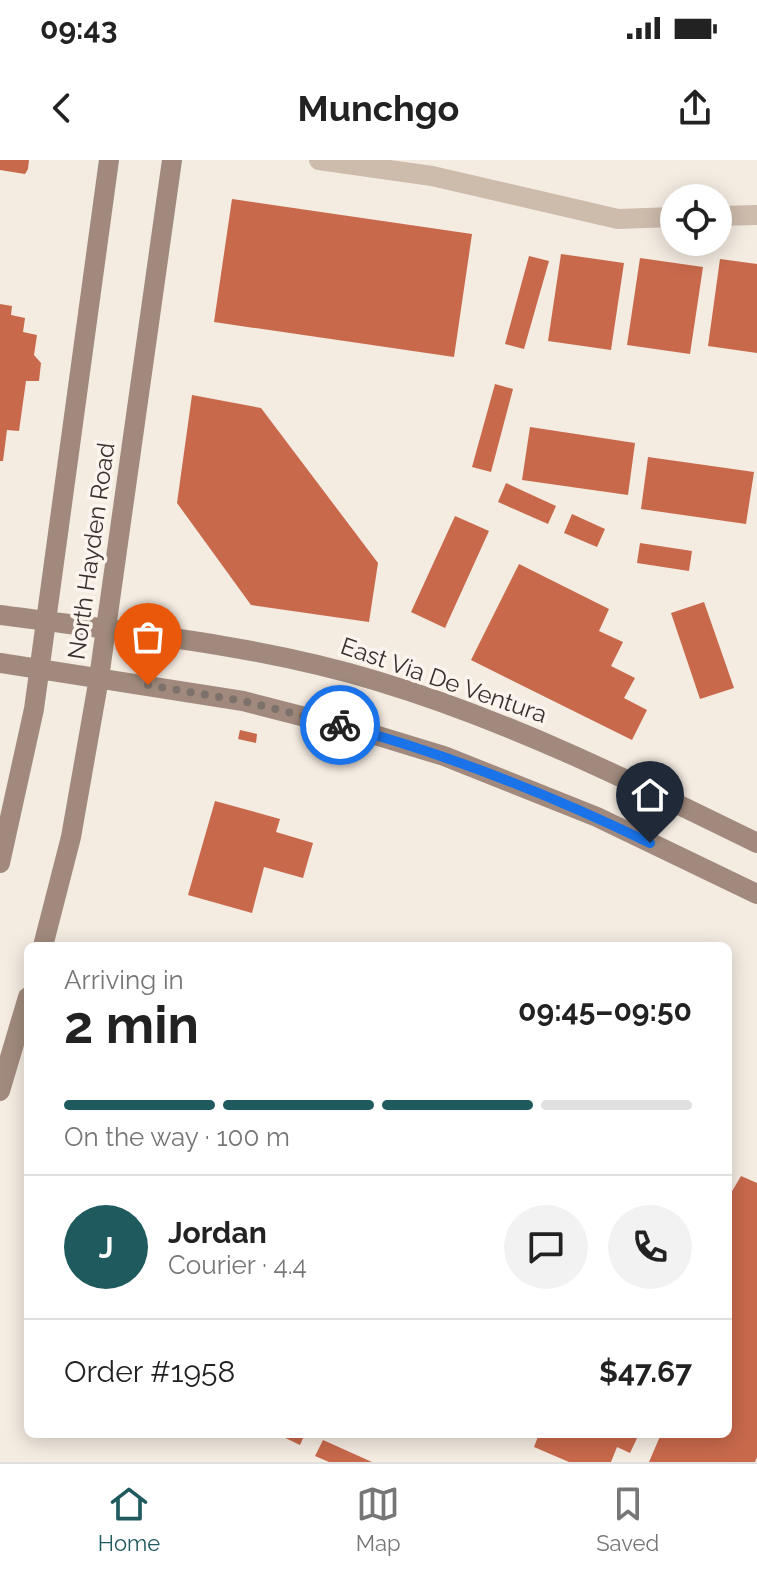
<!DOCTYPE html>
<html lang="en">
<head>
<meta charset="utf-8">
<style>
  :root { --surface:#fff; --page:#f2f2f2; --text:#222; --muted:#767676; --line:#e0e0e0; --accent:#1f5a5e }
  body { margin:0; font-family:Raleway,sans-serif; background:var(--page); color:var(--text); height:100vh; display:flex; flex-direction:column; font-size:30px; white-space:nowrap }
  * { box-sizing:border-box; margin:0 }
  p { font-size:26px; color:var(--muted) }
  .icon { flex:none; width:44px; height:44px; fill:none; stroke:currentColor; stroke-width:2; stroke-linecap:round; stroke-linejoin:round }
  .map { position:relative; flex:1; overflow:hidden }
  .side { position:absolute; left:24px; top:782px; width:708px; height:496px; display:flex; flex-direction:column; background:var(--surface); border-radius:12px; box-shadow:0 4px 20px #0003 }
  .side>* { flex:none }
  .controls { position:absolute; left:660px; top:24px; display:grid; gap:16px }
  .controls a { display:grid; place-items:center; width:72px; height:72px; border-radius:50%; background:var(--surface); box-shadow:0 4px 20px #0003; font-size:40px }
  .pin { position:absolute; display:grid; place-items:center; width:68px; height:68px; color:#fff; margin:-82px -34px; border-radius:50% 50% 50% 0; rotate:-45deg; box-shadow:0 0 8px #0007 }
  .pin .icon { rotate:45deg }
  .courier { position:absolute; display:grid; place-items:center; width:80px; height:80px; margin:-40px; border:6px solid #1a73e8; border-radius:50%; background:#fff; color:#222; box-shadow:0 2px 10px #0007 }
  .summary em { font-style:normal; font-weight:700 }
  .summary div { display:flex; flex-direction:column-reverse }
  .summary { display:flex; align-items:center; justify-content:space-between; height:136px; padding:0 40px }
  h1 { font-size:52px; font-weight:700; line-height:60px }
  .bar { display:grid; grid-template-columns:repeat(4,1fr); gap:12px 8px; align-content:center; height:96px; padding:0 40px }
  .bar i { height:10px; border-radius:6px; background:var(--line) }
  .bar .selected { background:var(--accent) }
  .bar p { grid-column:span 4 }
  .line { display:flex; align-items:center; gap:20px; padding:0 40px; border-top:2px solid var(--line) }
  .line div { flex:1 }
  .round { display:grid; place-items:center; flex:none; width:84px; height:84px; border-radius:42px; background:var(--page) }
  .status { display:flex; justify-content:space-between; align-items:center; height:56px; padding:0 40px; background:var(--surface); direction:ltr }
  .status svg { height:22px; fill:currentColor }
  header { display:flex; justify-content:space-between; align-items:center; height:104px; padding:0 40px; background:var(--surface); font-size:36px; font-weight:700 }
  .menu { display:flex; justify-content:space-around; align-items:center; height:112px; border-top:2px solid var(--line); background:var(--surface); font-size:22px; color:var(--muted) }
  .menu a { display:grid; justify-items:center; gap:4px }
  .menu .selected { color:var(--accent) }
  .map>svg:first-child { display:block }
  .building { fill:#c8694b }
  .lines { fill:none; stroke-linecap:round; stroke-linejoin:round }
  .street { stroke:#cdbbac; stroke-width:20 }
  .secondary { stroke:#a18a7d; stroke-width:20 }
  .done { stroke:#7c716b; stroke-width:8; stroke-dasharray:0 14.4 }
  .route { stroke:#1a73e8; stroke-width:10 }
  .labels { text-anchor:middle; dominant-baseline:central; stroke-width:7; stroke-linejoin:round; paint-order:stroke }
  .street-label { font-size:24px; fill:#3b302b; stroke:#fbf5ee }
</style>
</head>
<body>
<div class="status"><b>09:43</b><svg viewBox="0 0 49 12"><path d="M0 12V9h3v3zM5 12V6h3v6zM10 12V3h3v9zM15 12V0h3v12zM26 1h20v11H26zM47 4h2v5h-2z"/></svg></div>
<header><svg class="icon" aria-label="back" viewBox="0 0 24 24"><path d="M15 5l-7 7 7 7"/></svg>Munchgo<svg class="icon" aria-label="share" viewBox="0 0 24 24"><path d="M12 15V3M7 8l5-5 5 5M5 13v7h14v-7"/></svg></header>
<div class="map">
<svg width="757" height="1302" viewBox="0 0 757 1302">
  <rect width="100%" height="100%" fill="#f4ebe1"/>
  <path class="building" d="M0,0H29L28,9L25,14L0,10Z
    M232,39L472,74L454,197L214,162Z
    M561,94L624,103L611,190L548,181Z
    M529,96L549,101L524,189L505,184Z
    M640,98L703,107L690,194L627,185Z
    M720,99L757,104V193L708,186Z
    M0,144L12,146L11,155L25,158L23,172L37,175L34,195L41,203L39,221H26L19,271L7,270L3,301H0Z
    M495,224L513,229L491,312L472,307Z
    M192,235L261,248L378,403L369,462L251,445L177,343Z
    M530,267L635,283L628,335L522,320Z
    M648,297L754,312L746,364L641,349Z
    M506,323L556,346L548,364L498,342Z
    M572,354L605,369L597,387L564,373Z
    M455,356L489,371L445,468L411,452Z
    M640,383L692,391L689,411L637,403Z
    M519,404L609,449L599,471L623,482L611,506L635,518L624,538L647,550L632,580L471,500Z
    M704,442L734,528L700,539L671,453Z
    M240,570L257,574L256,583L238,579Z
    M215,641L280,659L276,672L313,683L303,718L264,707L252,753L188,735Z
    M741,1016L757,1023V1297L755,1302H649L661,1274H728V1038Z
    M277,1274H305L300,1285Z
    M539,1274H639L630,1293L617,1287L611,1302H569L534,1287Z
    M323,1280L372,1302H329L315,1296Z"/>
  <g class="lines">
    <path class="street" d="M319,0L432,16L618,59L674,57
      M718,56L757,55"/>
    <path class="secondary" d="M0,455C126,472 255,484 377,521C510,561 633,622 757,683
      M0,503L243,541L375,575L444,596L597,657L757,734
      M0,703L34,549L109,0
      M43,786L71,677L99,518L172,0
      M0,931L28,837"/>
  </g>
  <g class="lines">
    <path class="done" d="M148,525L243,541L340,565"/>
    <path class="route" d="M340,565C447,594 551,635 650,683"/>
  </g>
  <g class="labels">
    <g class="street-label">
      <text transform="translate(91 391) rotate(-82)">North Hayden Road</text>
      <text transform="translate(444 520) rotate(19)">East Via De Ventura</text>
    </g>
  </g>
</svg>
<div class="controls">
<a><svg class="icon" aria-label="locate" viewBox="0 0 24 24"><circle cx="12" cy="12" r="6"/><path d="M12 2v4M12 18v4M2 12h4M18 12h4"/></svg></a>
</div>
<div class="pin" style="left:148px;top:525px;background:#ea580c"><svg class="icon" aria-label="bag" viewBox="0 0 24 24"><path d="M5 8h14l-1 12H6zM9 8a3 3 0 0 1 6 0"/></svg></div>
<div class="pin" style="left:650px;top:683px;background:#1f2937"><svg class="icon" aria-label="home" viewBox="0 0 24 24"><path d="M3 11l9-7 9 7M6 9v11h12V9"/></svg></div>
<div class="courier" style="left:340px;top:565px"><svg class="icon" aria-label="bike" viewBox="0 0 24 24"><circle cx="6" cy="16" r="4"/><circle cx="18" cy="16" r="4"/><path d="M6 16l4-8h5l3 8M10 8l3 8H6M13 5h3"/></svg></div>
<section class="side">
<div class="summary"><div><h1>2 min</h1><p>Arriving in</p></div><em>09:45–09:50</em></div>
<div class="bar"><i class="selected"></i><i class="selected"></i><i class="selected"></i><i></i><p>On the way · 100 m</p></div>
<div class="line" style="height:144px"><b class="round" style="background:var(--accent);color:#fff">J</b><div><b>Jordan</b><p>Courier · 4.4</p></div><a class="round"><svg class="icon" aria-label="chat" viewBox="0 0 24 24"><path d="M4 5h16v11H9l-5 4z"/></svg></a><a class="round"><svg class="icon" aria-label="phone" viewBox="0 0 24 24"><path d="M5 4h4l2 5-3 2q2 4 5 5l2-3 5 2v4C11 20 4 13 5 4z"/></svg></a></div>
<div class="line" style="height:104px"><div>Order #1958</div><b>$47.67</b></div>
</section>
</div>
<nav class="menu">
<a class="selected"><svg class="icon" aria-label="home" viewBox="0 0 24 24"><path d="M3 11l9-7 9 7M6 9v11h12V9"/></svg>Home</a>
<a><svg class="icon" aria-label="map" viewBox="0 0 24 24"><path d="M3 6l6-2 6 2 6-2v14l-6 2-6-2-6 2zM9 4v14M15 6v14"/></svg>Map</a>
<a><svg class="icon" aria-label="saved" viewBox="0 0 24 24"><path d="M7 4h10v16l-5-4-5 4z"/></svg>Saved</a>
</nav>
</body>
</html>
